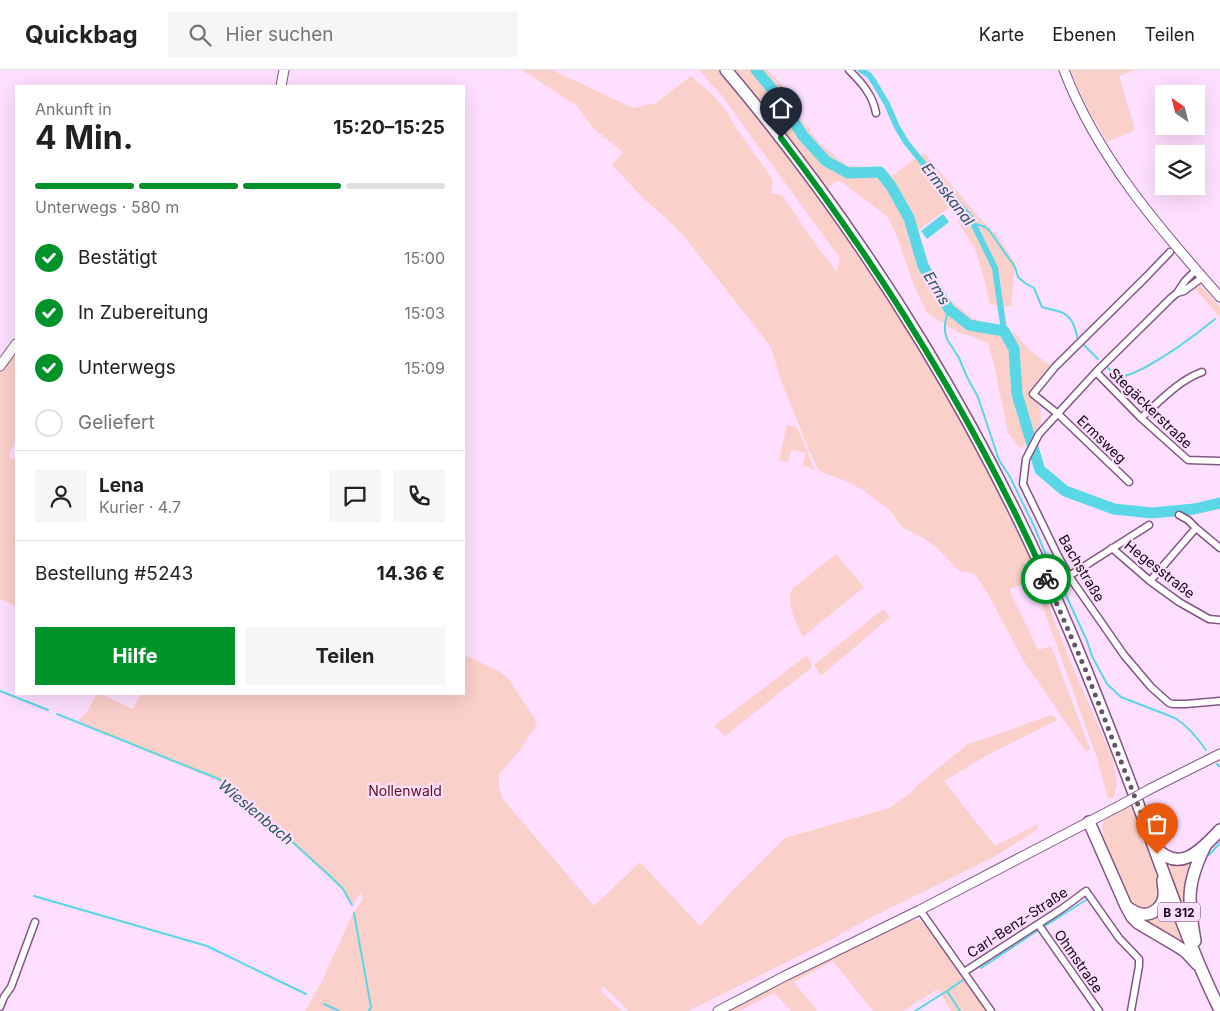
<!DOCTYPE html>
<html lang="de">
<head>
<meta charset="utf-8">
<style>
  :root { --surface:#fff; --page:#f6f6f6; --text:#222; --muted:#767676; --line:#e0e0e0; --accent:#009329 }
  body { margin:0; font-family:Inter,sans-serif; background:var(--page); color:var(--text); height:100vh; display:flex; flex-direction:column; font-size:19px; white-space:nowrap }
  * { box-sizing:border-box; margin:0 }
  p { font-size:16px; color:var(--muted) }
  .icon { flex:none; width:28px; height:28px; fill:none; stroke:currentColor; stroke-width:2; stroke-linecap:round; stroke-linejoin:round }
  .map { position:relative; flex:1; overflow:hidden }
  .drawer { position:absolute; left:15px; top:15px; width:450px; height:610px; display:flex; flex-direction:column; background:var(--surface); border-radius:0px; box-shadow:0 5px 20px #0002 }
  .drawer>* { flex:none }
  .needle { width:32px; rotate:325deg }
  .buttons { position:absolute; left:1155px; top:15px; display:grid; gap:10px }
  .buttons a { display:grid; place-items:center; width:50px; height:50px; border-radius:0px; background:var(--surface); box-shadow:0 5px 20px #0002; font-size:25px }
  .pin { position:absolute; display:grid; place-items:center; width:42px; height:42px; color:#fff; margin:-51px -21px; border-radius:50% 50% 50% 0; rotate:-45deg; box-shadow:0 0 5px #0007 }
  .pin .icon { rotate:45deg }
  .courier { position:absolute; display:grid; place-items:center; width:50px; height:50px; margin:-25px; border:4px solid #009329; border-radius:50%; background:#fff; color:#222; box-shadow:0 1px 6px #0007 }
  .overview em { font-style:normal; font-weight:700 }
  .overview div { display:flex; flex-direction:column-reverse }
  .overview { display:flex; align-items:center; justify-content:space-between; height:85px; padding:0 20px }
  h1 { font-size:32px; font-weight:700; line-height:38px }
  .bar { display:grid; grid-template-columns:repeat(4,1fr); gap:8px 5px; align-content:center; height:60px; padding:0 20px }
  .bar i { height:6px; border-radius:4px; background:var(--line) }
  .bar .selected { background:var(--accent) }
  .bar p { grid-column:span 4 }
  .line { display:flex; align-items:center; gap:12px; padding:0 20px; border-top:1px solid var(--line) }
  .line div { flex:1 }
  .round { display:grid; place-items:center; flex:none; width:52px; height:52px; border-radius:0px; background:var(--page) }
  ol { padding:0 20px; list-style:none }
  li { display:flex; align-items:center; gap:15px; height:55px }
  li p { margin-inline-start:auto }
  li .icon { padding:5px; border-radius:50%; background:var(--accent); color:#fff; stroke-width:4 }
  li:last-child { color:var(--muted) }
  li i { width:28px; height:28px; border:2px solid var(--line); border-radius:50% }
  .cta { display:flex; gap:10px; margin-top:auto; padding:10px 20px }
  .cta a { flex:1; height:58px; border-radius:0px; background:var(--accent); color:#fff; font-size:20px; font-weight:700; line-height:58px; text-align:center }
  .cta a+a { background:var(--page); color:var(--text) }
  header { display:flex; align-items:center; gap:30px; box-sizing:border-box; height:70px; padding:0 25px; background:var(--surface); border-bottom:1px solid var(--line) }
  header strong { font-size:24px }
  nav { display:flex; gap:28px; margin-inline-start:auto; font-size:18px }
  .search { width:350px; height:45px; background:var(--page); display:flex; align-items:center; gap:12px; box-sizing:border-box; padding:0 18px; border-radius:0px; color:var(--muted); font-size:19px }
  .map>svg:first-child { display:block }
  .green { fill:#fbcfca }
  .water { fill:#59d7e6 }
  .lines { fill:none; stroke-linecap:round; stroke-linejoin:round }
  .stream { stroke:#59d7e6; stroke-width:2 }
  .canal { stroke:#59d7e6; stroke-width:6 }
  .river { stroke:#59d7e6; stroke-width:11 }
  .street-casing { stroke:#835584; stroke-width:9 }
  .secondary-casing { stroke:#835584; stroke-width:11 }
  .highway-casing { stroke:#835584; stroke-width:14 }
  .street { stroke:#fff; stroke-width:6 }
  .secondary { stroke:#fff; stroke-width:9 }
  .highway { stroke:#fff; stroke-width:11 }
  .secondary-bridge-casing { stroke:#835584; stroke-width:11; stroke-linecap:butt }
  .secondary-bridge { stroke:#fff; stroke-width:9 }
  .done { stroke:#675268; stroke-width:5; stroke-dasharray:0 9 }
  .route { stroke:#009329; stroke-width:6 }
  .labels { text-anchor:middle; dominant-baseline:central; stroke-width:4.5; stroke-linejoin:round; paint-order:stroke }
  .shield { fill:#fedfff; stroke:#5c475d; stroke-width:1 }
  .shield-label { font-size:12px; font-weight:bold; fill:#160617 }
  .street-label { font-size:14px; fill:#160617; stroke:#fedfff }
  .park-label { font-size:14px; fill:#600f11; stroke:#fedfff }
  .water-label { font-size:15px; font-style:italic; fill:#22585e; stroke:#fedfff }
</style>
</head>
<body>
<header>
<strong>Quickbag</strong>
<div class="search"><svg class="icon" aria-label="search" viewBox="0 0 24 24"><circle cx="10" cy="10" r="6"/><path d="M15 15l6 6"/></svg>Hier suchen</div>
<nav><a>Karte</a><a>Ebenen</a><a>Teilen</a></nav>
</header>
<div class="map">
<svg width="1220" height="941" viewBox="0 0 1220 941">
  <rect width="100%" height="100%" fill="#fedfff"/>
  <path class="green" d="M522,0H552L633,38L656,33L691,6L712,24L725,39L735,56L773,110L771,123L783,126L818,178L837,202L840,188L722,26L699,0H721L804,105L812,120L827,142L838,152L865,192L911,263L968,361L1001,425L1027,479L1041,517L1071,593L1112,687L1117,713L1114,727L1108,729L1097,688L1026,490L1025,492L1030,512L1009,519L1038,580L1051,576L1090,679L1086,682L1023,590L988,524L974,503L959,501L936,477L925,469L904,458L898,452L890,440L863,420L843,410L822,402L818,399L809,380L780,308L773,283L768,273L683,165L666,148L644,129L612,95L623,82L593,58L577,36Z
    M733,0H768L784,18L788,31L819,73L848,96L882,99L892,106L924,83L986,155L997,165L1015,193L1011,237L990,234L982,201L975,179L957,150L960,145L952,135L917,161L936,212L951,231L972,248L991,255L996,264L1014,263L1030,280L1053,298L1030,326L1040,336L1041,353L1021,379L1008,363L994,294L988,273L971,266L959,263L927,243L914,216L896,164L887,146L840,111L834,112L827,119L755,25Z
    M1070,0H1135L1119,6L1135,60L1107,72L1089,41Z
    M1200,215L1220,237V247L1195,219Z
    M16,277V369L9,386L16,390V536L0,529V300Z
    M787,355L797,357L815,400L803,395L806,383L791,380L788,392L779,390Z
    M836,484L864,517L803,567C797,555 785,532 792,519Z
    M883,539L890,547L821,606L814,595Z
    M464,585L499,601L508,608L536,651L535,658L519,681L499,704V718L503,729L594,836L640,792L700,856L734,819L785,768L889,738L909,724L919,714L968,674L990,667L1051,645L1055,647L1057,650L988,685L944,711L995,776L1037,754L1038,759L994,787L866,850L829,871L688,941H629L603,916L601,921L622,941H305L322,911L353,843L363,829L361,822L353,835L344,821L277,759L235,722L218,711L78,653L81,647L86,643L97,624H101L133,639L141,624H464Z
    M807,585L812,597L725,666L714,656Z
    M1134,734L1160,813L1161,825L1151,840L1133,838C1124,819 1094,767 1105,749Z
    M1163,787L1193,788L1187,840L1184,841Z
    M1167,830L1176,847L1189,879L1136,847Z
    M907,850H919L928,858L987,941H951L938,919L903,941H873L833,891L794,912L817,941H791L774,923L739,941H725L818,893Z"/>
  <path class="water" d="M943,144L949,152L927,169L921,161Z"/>
  <g class="lines">
    <path class="stream" d="M973,153L985,157L989,160L1015,197L1018,207L1025,213L1034,218L1042,237C1048,239 1053,240 1058,241C1073,245 1075,258 1078,270
      M949,239L945,253V262L947,269L959,288L967,307L978,327L999,390L1010,407L1035,458L1048,490L1065,523L1087,571L1092,586L1107,614L1121,627L1175,648C1188,656 1197,667 1206,680
      M1082,273L1098,289
      M1108,298C1112,302 1116,306 1122,306C1129,306 1137,301 1144,298C1170,284 1192,268 1215,249
      M0,621L48,640
      M57,644L219,709L234,719L331,807L343,819L352,835
      M1217,694L1220,697
      M1209,785L1220,773
      M34,826L207,876L306,924
      M354,843L371,937L369,941
      M1045,856L1086,830
      M981,898L1037,861
      M324,934L339,941
      M915,941L947,921
      M960,941L947,921L963,910"/>
    <path class="canal" d="M861,0L869,5L874,12L887,34L897,57L906,72L922,92L970,147L995,198L1004,261"/>
    <path class="river" d="M756,0L777,25L803,66L826,91L848,103L880,102L891,116L909,148L923,196L949,239L969,255L1004,261L1014,279L1017,324L1028,361L1040,400L1065,421L1114,439L1152,443L1194,439L1220,433"/>
    <defs>
      <path id="street" d="M849,0C861,12 873,25 876,43
        M1203,207L1184,221L1177,223L1171,228L1096,302L1039,364L1026,389L1023,414L1058,486L1069,506L1124,585L1151,617L1169,633L1173,634H1186L1220,631
        M1177,223L1185,211L1196,200
        M1096,302L1141,348L1188,390L1220,391
        M1141,348C1159,332 1179,310 1202,302
        M1129,412L1058,344L1033,324L1055,297L1147,206L1170,182
        M1179,445L1188,450L1196,458L1220,478
        M1112,478L1150,511L1179,532L1209,549L1220,550
        M1069,506L1149,455
        M1150,511L1196,458
        M920,840L991,941
        M1038,854L1099,941
        M964,902L1063,838L1086,821L1119,868L1139,889V896L1131,941
        M0,937L4,927L11,917L35,852"/>
      <path id="secondary" d="M1064,0C1097,87 1159,158 1220,227
        M281,16L284,0
        M0,296L16,274
        M1150,719L1220,684
        M718,941L785,906L920,840L1121,735"/>
      <path id="highway" d="M726,0C870,170 988,365 1074,571C1104,643 1132,717 1159,791C1178,841 1196,892 1220,940
        M1089,752L1126,836L1132,847L1138,853L1177,876L1186,882L1197,894
        M1155,777C1180,805 1202,779 1220,760
        M1127,837C1131,840 1136,843 1141,844C1152,846 1163,837 1164,826C1165,821 1163,815 1163,810
        M1195,871C1188,829 1186,815 1205,776"/>
    </defs>
    <use href="#street" class="street-casing"/>
    <use href="#secondary" class="secondary-casing"/>
    <use href="#highway" class="highway-casing"/>
    <use href="#street" class="street"/>
    <use href="#secondary" class="secondary"/>
    <use href="#highway" class="highway"/>
    <defs>
      <path id="secondary-bridge" d="M1121,735L1150,719"/>
    </defs>
    <use href="#secondary-bridge" class="secondary-bridge-casing"/>
    <use href="#secondary-bridge" class="secondary-bridge"/>
  </g>
  <g class="lines">
    <path class="done" d="M1046,509L1086,601L1157,784"/>
    <path class="route" d="M781,68C885,205 976,352 1046,509"/>
  </g>
  <g class="labels">
    <rect class="shield" x="1158" y="832.5" width="42" height="19" rx="4"/>
    <g class="shield-label">
      <text x="1179" y="842">B 312</text>
    </g>
    <g class="street-label">
      <text transform="translate(1151 338) rotate(44)">Stegäckerstraße</text>
      <text transform="translate(1102 369) rotate(44)">Ermsweg</text>
      <text transform="translate(1082 498) rotate(59)">Bachstraße</text>
      <text transform="translate(1160 499) rotate(38)">Hegesstraße</text>
      <text transform="translate(1017 852) rotate(-33)">Carl-Benz-Straße</text>
      <text transform="translate(1079 891) rotate(55)">Ohmstraße</text>
    </g>
    <g class="park-label">
      <text x="405" y="720">Nollenwald</text>
    </g>
    <g class="water-label">
      <text transform="translate(948 124) rotate(52)">Ermskanal</text>
      <text transform="translate(937 218) rotate(59)">Erms</text>
      <text transform="translate(256 742) rotate(40)">Wieslenbach</text>
    </g>
  </g>
</svg>
<div class="buttons">
<a><svg class="needle" viewBox="-14 -14 28 28"><path d="M0-13l5 13h-10z" fill="#e53935"/><path d="M0 13l5-13h-10z" fill="#767676"/></svg></a>
<a><svg class="icon" aria-label="layers" viewBox="0 0 24 24"><path d="M12 4l9 5-9 5-9-5zM3 14l9 5 9-5"/></svg></a>
</div>
<div class="pin" style="left:1157px;top:784px;background:#ea580c"><svg class="icon" aria-label="bag" viewBox="0 0 24 24"><path d="M5 8h14l-1 12H6zM9 8a3 3 0 0 1 6 0"/></svg></div>
<div class="pin" style="left:781px;top:68px;background:#1f2937"><svg class="icon" aria-label="home" viewBox="0 0 24 24"><path d="M3 11l9-7 9 7M6 9v11h12V9"/></svg></div>
<div class="courier" style="left:1046px;top:509px"><svg class="icon" aria-label="bike" viewBox="0 0 24 24"><circle cx="6" cy="16" r="4"/><circle cx="18" cy="16" r="4"/><path d="M6 16l4-8h5l3 8M10 8l3 8H6M13 5h3"/></svg></div>
<section class="drawer">
<div class="overview"><div><h1>4 Min.</h1><p>Ankunft in</p></div><em>15:20–15:25</em></div>
<div class="bar"><i class="selected"></i><i class="selected"></i><i class="selected"></i><i></i><p>Unterwegs · 580 m</p></div>
<ol>
<li><svg class="icon" aria-label="check" viewBox="0 0 24 24"><path d="M5 12l5 5 9-10"/></svg>Bestätigt<p>15:00</p></li>
<li><svg class="icon" aria-label="check" viewBox="0 0 24 24"><path d="M5 12l5 5 9-10"/></svg>In Zubereitung<p>15:03</p></li>
<li><svg class="icon" aria-label="check" viewBox="0 0 24 24"><path d="M5 12l5 5 9-10"/></svg>Unterwegs<p>15:09</p></li>
<li><i></i>Geliefert</li>
</ol>
<div class="line" style="height:90px"><a class="round"><svg class="icon" aria-label="person" viewBox="0 0 24 24"><circle cx="12" cy="8" r="4"/><path d="M4 21q1-7 8-7t8 7"/></svg></a><div><b>Lena</b><p>Kurier · 4.7</p></div><a class="round"><svg class="icon" aria-label="chat" viewBox="0 0 24 24"><path d="M4 5h16v11H9l-5 4z"/></svg></a><a class="round"><svg class="icon" aria-label="phone" viewBox="0 0 24 24"><path d="M5 4h4l2 5-3 2q2 4 5 5l2-3 5 2v4C11 20 4 13 5 4z"/></svg></a></div>
<div class="line" style="height:65px"><div>Bestellung #5243</div><b>14.36 €</b></div>
<div class="cta"><a>Hilfe</a><a>Teilen</a></div>
</section>
</div>
</body>
</html>
